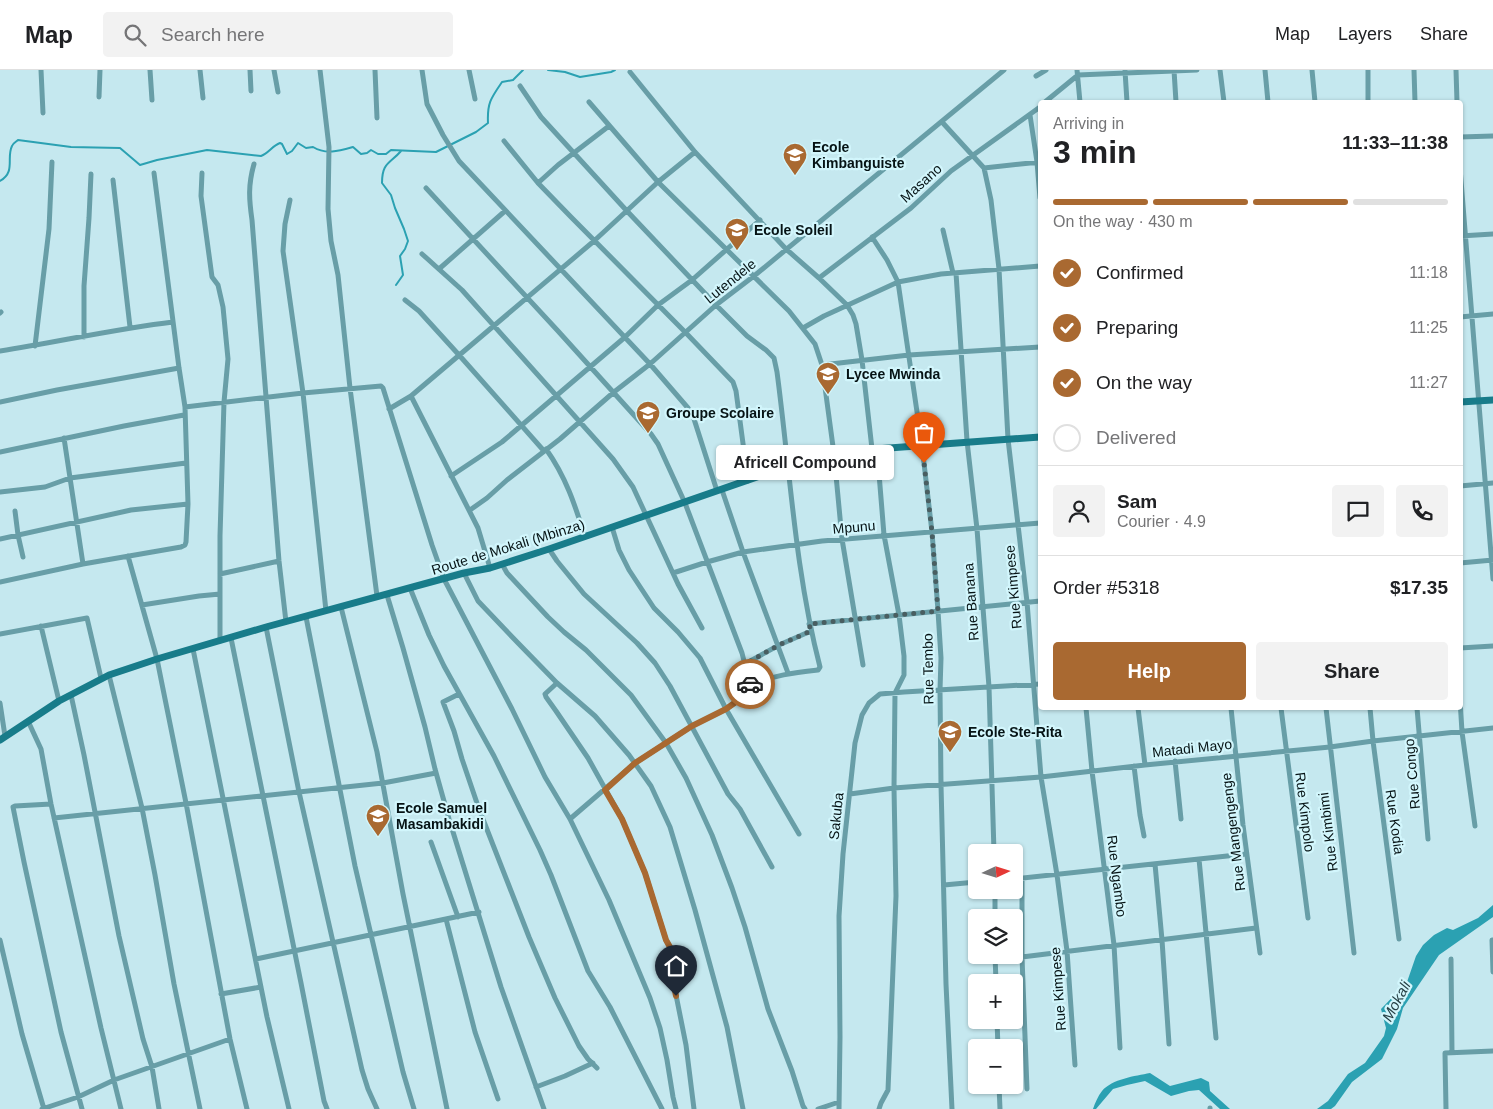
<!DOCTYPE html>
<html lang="en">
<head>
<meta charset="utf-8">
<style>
  :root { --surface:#fff; --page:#f2f2f2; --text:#202124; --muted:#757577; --line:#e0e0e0; --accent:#a96931 }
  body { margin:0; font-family:Arial,sans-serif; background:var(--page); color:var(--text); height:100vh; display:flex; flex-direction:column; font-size:19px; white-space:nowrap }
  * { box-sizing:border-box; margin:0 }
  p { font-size:16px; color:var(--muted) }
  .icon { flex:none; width:28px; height:28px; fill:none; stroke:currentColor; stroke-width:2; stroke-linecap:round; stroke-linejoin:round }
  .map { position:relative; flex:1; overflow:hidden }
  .panel { position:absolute; left:1038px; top:30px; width:425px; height:610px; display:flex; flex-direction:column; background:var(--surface); border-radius:5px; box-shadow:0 1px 4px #0004 }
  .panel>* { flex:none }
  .needle { width:32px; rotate:86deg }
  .controls { position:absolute; left:968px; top:774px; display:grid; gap:10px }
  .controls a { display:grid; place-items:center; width:55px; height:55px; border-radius:5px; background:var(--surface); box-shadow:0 1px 4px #0004; font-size:25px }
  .pin { position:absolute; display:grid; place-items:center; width:42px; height:42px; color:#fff; margin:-51px -21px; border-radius:50% 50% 50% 0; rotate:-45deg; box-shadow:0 0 5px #0007 }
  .pin .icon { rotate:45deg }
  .courier { position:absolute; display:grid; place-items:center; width:50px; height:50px; margin:-25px; border:4px solid #a96931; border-radius:50%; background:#fff; color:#222; box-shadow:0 1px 6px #0007 }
  .bubble { position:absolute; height:35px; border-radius:5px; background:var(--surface); box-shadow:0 1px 4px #0004; font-size:16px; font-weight:700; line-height:35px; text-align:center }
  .overview em { font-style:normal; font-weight:700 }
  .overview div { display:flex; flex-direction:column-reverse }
  .overview { display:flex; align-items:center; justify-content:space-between; height:85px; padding:0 15px }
  h1 { font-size:32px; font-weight:700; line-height:38px }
  .bar { display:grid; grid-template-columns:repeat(4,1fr); gap:8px 5px; align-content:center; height:60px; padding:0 15px }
  .bar i { height:6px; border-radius:4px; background:var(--line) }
  .bar .active { background:var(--accent) }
  .bar p { grid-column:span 4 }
  .line { display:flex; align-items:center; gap:12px; padding:0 15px; border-top:1px solid var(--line) }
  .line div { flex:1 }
  .round { display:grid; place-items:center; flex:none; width:52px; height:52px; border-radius:5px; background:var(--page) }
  ol { padding:0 15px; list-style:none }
  li { display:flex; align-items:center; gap:15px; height:55px }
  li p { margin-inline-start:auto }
  li .icon { padding:5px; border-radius:50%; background:var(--accent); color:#fff; stroke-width:4 }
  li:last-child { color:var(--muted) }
  li i { width:28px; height:28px; border:2px solid var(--line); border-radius:50% }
  .cta { display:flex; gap:10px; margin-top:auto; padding:10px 15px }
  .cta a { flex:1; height:58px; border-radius:5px; background:var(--accent); color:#fff; font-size:20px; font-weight:700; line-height:58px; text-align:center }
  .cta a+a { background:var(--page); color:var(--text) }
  header { display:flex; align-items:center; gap:30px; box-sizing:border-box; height:70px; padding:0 25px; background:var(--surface); border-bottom:1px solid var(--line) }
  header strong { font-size:24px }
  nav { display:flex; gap:28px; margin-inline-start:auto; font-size:18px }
  .search { width:350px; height:45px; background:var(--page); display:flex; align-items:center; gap:12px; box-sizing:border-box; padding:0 18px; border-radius:5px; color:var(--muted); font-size:19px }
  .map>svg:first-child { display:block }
  .water { fill:#2ba1b2 }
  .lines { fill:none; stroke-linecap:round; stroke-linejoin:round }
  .stream { stroke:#2ba1b2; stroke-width:2 }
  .street { stroke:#689ea7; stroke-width:5 }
  .secondary { stroke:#187c8a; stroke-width:7 }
  .done { stroke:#495e61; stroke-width:5; stroke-dasharray:0 9 }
  .route { stroke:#a96931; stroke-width:6 }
  .labels { text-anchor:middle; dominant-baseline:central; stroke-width:4.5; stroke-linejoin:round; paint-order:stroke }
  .poi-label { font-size:14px; font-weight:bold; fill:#061315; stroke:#d2f6fc; text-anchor:start }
  .street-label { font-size:14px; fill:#061315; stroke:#d2f6fc }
  .water-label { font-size:15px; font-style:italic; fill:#263f44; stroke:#d2f6fc }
</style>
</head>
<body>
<header>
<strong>Map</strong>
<div class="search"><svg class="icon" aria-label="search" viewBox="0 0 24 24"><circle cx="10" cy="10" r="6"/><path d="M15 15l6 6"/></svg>Search here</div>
<nav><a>Map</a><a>Layers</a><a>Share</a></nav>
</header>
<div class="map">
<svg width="1493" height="1039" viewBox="0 0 1493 1039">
  <rect width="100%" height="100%" fill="#c5e8ef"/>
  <path class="water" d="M1493,835V847L1439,885L1403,938L1397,959L1382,989L1352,1012L1335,1036L1331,1039H1317L1328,1031L1348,1004L1365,993L1384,966L1386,958L1381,939L1407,912L1416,886L1423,875L1434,865L1447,858L1453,860L1478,848Z
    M1150,1003L1170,1016L1201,1008L1209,1012L1210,1021L1230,1039H1220L1199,1020L1189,1021L1171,1026L1145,1011L1127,1015L1113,1019L1096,1039H1093C1095,1033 1098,1026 1102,1021C1112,1009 1135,1006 1150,1003Z"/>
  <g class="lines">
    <path class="stream" d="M548,0L565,2L580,7L611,2L615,0
      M0,111C16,102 6,88 12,76C13,73 16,72 18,70L71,77L120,78L140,95L157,90L207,80L261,86C269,83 272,76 280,73L282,74L287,84L292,81L298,73L306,78L313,77C326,85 339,81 353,77L361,84L367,83L371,80L378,84H386L391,80L436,82L476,62L488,53C487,33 491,28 502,12L513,10L523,0
      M396,215L403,205L400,186L405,179L408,171L404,159L395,138L391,125L382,113C382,92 390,94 401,81"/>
    <path class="street" d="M41,0L43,43
      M150,0L152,30
      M200,0L203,28
      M250,0L251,21
      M274,0L278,22
      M320,0L329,77L328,139L331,171L338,205L350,318L377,526
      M375,0L377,48
      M422,0L427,34L443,65L459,91L650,294L688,338L694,349L717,421
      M469,0L475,29
      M1077,0L1080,32
      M1174,0L1176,32
      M1220,0L1224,32
      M1265,0L1268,32
      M1312,0L1315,32
      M1368,0V32
      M1414,0L1415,32
      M1456,0L1457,32
      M1125,1L1127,32
      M630,2L695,82L786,179L819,208L847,235L853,245L856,254L862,290L872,379
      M1036,6L1046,0
      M520,16L541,47L626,140L716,235L747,266L766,280L774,288L777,302C790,400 795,501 820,597L818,600C791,603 776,605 750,615L747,624L726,639L692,656L635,693L570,749
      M99,27L100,0
      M589,32L658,112L789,241L815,274L822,295L834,384L842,469L863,595
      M1045,32L1078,5L1197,0
      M1030,45L1037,92L1040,128
      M942,52L984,98L991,130L999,199L1008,369L1027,532L1041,707L1057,805L1067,881L1075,995
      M1460,67L1493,66
      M504,71L538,113L571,147L686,263L733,312L736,321L748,411
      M254,94C248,115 249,129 252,150L279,491L286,552
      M984,98L1040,92
      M1460,98L1493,509
      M202,103L201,126L212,207L218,215L223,237L228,289L224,332L220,466V571
      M113,110L130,257
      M538,113L558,95L609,56
      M426,118L558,261L651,364L658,374L685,433L742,583L750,615
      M290,130L285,154L283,181L303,323L326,541
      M943,160L953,203
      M1460,166L1493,164
      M872,167L887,190L898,212L922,376L932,462L938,541L941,588L940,620L941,715L946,914L952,1039
      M422,184L462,220L613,389L633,417L678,514L702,558
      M439,199L505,141
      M956,203L967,371L977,459L989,617L994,782
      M819,208L911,138L951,101L1040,37
      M405,230L419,241L459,285L544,381
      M0,243L1,242
      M1460,247L1493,244
      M803,258L824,246L898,212L941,204L1040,196
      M84,267V216L89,148L91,104
      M35,276L49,159L52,92
      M0,281C58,272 115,259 173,252
      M822,295L909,285L1040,277
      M0,332L57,320L179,298
      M185,337L303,323L381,316L383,318L432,475L444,509L512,639L545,707L570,749L609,830L650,928L660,958L667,990L673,1027L676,1039
      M389,339L411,326
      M64,368L83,494
      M546,379C566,407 575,435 585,467
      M877,379L884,465L899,545L904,586V605L895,623L894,718L896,826L888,1020L881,1033L879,1039
      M0,382L124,356L184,345
      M451,406L502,372L624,268L658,235L692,210L760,150
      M1460,416L1493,413
      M722,420L743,482L788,603
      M0,422L45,417L70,408L186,393
      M470,440L487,428L507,410L560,369L614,322L650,294L716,235L754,206L1004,0
      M15,441L18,465L23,487
      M612,457L619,480L629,500L654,538L678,562L700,588L726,639L799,764
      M0,469L131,440L188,434
      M549,479L557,491L584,524L637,573L655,593L670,616L728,724L740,739L772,797
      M128,486L157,589L162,614L186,733L230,969L247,1039
      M1460,493L1493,490
      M502,494L507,503L548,547L564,562L586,580L631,625L666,673L686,708L712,765L732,818L745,857L768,939L792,1001L803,1036L805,1039
      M490,498L478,458L411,326L594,171L658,112L695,82
      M464,503L478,531L518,573L557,613L595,646L629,685L651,716L670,757L695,840L727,957L743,1039
      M673,503L707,492L743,482L822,471L1040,453
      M220,504L279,491
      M0,512L83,494L181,477L185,475L186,472L188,434L185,337L179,298L154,103
      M410,518L429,565L444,596L494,686L540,780L551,805L588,901L610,937L662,1039
      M387,525L403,578L425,657L435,699L449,749L501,917L544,1039
      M142,535L199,526L220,524
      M341,537L377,682L403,824L447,1039
      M306,547L355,796L403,1002L414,1039
      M809,554L1040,531
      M41,556L59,631
      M266,557L299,722L362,1000L368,1019L377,1039
      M0,564L87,548L101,608
      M231,568L301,913L324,1031L327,1039
      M1460,578L1493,576
      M193,579L267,947L289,1039
      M745,594L779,575L811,561
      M109,605L142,738L155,805L174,914L200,1039
      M557,613L545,624L546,627L556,641L588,688L622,749L645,803L666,870L675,886L677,896L673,910L686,975L694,1039
      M459,624L443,632L454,661L462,689L479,739L529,867L555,928L579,976L588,989L597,998
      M71,625L84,685L119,866L143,969L152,997L159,1039
      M1460,629L1462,662L1475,756
      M0,633L5,666
      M1086,638L1092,701L1114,875L1120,978
      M1138,638L1145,695
      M1231,638L1243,755L1260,883
      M1281,638L1308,848
      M1326,638L1354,883
      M1370,638L1373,671L1399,869
      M1417,638L1428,769
      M28,651L41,679L51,734L101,958L121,1039
      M1175,691L1181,749
      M1134,696L1140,745L1144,766
      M850,724L894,718L1041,707L1145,695L1330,677L1373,671L1493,658
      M51,734L15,736L13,737L24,792L61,962L82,1039
      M54,748L383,713L436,703
      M431,772L458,847
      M1199,789L1246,784
      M1155,794L1162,870L1169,974
      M1014,809L1199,789L1216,968
      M1022,809V887L1027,1019
      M944,815L976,812
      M995,848V820
      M446,849L475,962L498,1029
      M0,870L22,964L44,1039
      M1492,870L1493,902
      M995,885L996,912
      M256,889L479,842
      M995,889L1022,887L1256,858
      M1451,889L1452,983
      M221,924L261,917
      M997,950L998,978
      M999,1015L1000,1039
      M536,1017L565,1006L593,993
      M1210,1038V1039
      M42,1039L78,1027L114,1010L230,969
      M818,1039L839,1032
      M839,1039L840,967L839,846L843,784L855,673L862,645L869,633L880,624L904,622L1040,614
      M1446,1039L1445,983L1493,981"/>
    <path class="secondary" d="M1460,332L1493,330
      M0,670L59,631L109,605L157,589L266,557L464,503L490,498L549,479L806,390L862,380L1040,367"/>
  </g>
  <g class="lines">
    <path class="done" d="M750,614L745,594L779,575L811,561L809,554L938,541L932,462L924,393"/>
    <path class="route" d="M676,926L673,910L677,896L675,886L666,870L645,803L622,749L605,720L635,693L692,656L726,639L747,624L750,614"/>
  </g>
  <defs>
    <symbol id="school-pin" viewBox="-11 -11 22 30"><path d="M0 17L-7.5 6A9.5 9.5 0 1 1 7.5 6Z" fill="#a96931" stroke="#d2f6fc"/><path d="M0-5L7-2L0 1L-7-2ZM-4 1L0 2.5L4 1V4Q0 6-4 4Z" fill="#fff"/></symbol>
  </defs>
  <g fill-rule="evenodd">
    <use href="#school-pin" x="781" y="71" width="28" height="38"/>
    <use href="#school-pin" x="723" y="146" width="28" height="38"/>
    <use href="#school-pin" x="814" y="290" width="28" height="38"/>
    <use href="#school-pin" x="634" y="329" width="28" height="38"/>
    <use href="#school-pin" x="936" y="648" width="28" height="38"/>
    <use href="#school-pin" x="364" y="732" width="28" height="38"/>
  </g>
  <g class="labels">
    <g class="poi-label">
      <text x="812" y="77">Ecole<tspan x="812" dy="16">Kimbanguiste</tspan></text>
      <text x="754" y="160">Ecole Soleil</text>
      <text x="846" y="304">Lycee Mwinda</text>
      <text x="666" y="343">Groupe Scolaire</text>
      <text x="968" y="662">Ecole Ste-Rita</text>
      <text x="396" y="738">Ecole Samuel<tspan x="396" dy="16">Masambakidi</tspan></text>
    </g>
    <g class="street-label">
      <text transform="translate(921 113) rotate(-42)">Masano</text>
      <text transform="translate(730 211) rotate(-39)">Lutendele</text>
      <text transform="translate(854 457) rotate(-5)">Mpunu</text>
      <text transform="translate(508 477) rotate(-17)">Route de Mokali (Mbinza)</text>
      <text transform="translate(1013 517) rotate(-95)">Rue Kimpese</text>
      <text transform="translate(971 532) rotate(-94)">Rue Banana</text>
      <text transform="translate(928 599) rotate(-91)">Rue Tembo</text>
      <text transform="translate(1192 678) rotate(-6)">Matadi Mayo</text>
      <text transform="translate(1412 704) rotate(-95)">Rue Congo</text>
      <text transform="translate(1305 742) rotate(83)">Rue Kimpolo</text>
      <text transform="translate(836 746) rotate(-84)">Sakuba</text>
      <text transform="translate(1395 752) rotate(82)">Rue Kodia</text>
      <text transform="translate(1233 762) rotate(-97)">Rue Mangengenge</text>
      <text transform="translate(1328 762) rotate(-97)">Rue Kimbimi</text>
      <text transform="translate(1117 806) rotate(83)">Rue Ngambo</text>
      <text transform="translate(1058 919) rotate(-94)">Rue Kimpese</text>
    </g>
    <g class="water-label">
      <text transform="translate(1396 931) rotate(-62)">Mokali</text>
    </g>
  </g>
</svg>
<div class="controls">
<a><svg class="needle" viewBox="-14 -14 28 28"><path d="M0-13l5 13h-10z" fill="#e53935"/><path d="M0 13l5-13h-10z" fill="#757577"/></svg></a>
<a><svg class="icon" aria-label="layers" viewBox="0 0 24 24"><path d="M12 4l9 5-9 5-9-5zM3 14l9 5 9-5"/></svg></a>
<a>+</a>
<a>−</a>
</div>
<div class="pin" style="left:924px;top:393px;background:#ea580c"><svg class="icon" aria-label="bag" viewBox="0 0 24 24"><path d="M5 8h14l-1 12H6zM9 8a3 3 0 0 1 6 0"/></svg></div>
<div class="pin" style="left:676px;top:926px;background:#1f2937"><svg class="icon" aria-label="home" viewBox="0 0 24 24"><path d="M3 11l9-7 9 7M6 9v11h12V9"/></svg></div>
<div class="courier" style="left:750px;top:614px"><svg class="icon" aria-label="car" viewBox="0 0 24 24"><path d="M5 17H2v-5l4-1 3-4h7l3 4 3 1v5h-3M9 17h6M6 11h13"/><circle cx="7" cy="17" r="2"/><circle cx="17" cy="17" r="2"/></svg></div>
<div class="bubble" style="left:716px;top:375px;width:178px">Africell Compound</div>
<section class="panel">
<div class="overview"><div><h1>3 min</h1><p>Arriving in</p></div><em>11:33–11:38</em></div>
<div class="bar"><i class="active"></i><i class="active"></i><i class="active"></i><i></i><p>On the way · 430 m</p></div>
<ol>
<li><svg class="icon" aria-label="check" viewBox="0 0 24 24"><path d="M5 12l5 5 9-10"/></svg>Confirmed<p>11:18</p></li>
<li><svg class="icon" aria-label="check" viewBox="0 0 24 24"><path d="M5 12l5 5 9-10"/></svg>Preparing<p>11:25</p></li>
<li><svg class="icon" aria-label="check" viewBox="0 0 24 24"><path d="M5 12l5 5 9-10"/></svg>On the way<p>11:27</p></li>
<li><i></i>Delivered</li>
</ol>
<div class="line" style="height:90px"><a class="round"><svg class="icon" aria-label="person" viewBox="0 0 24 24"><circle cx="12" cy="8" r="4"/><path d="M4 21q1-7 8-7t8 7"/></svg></a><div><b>Sam</b><p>Courier · 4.9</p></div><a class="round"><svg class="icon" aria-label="chat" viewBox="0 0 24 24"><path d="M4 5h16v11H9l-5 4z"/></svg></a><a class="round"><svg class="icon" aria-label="phone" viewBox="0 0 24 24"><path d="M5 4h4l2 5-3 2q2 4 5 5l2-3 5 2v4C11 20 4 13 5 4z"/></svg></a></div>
<div class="line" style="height:65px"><div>Order #5318</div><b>$17.35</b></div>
<div class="cta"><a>Help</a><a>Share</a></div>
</section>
</div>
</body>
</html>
